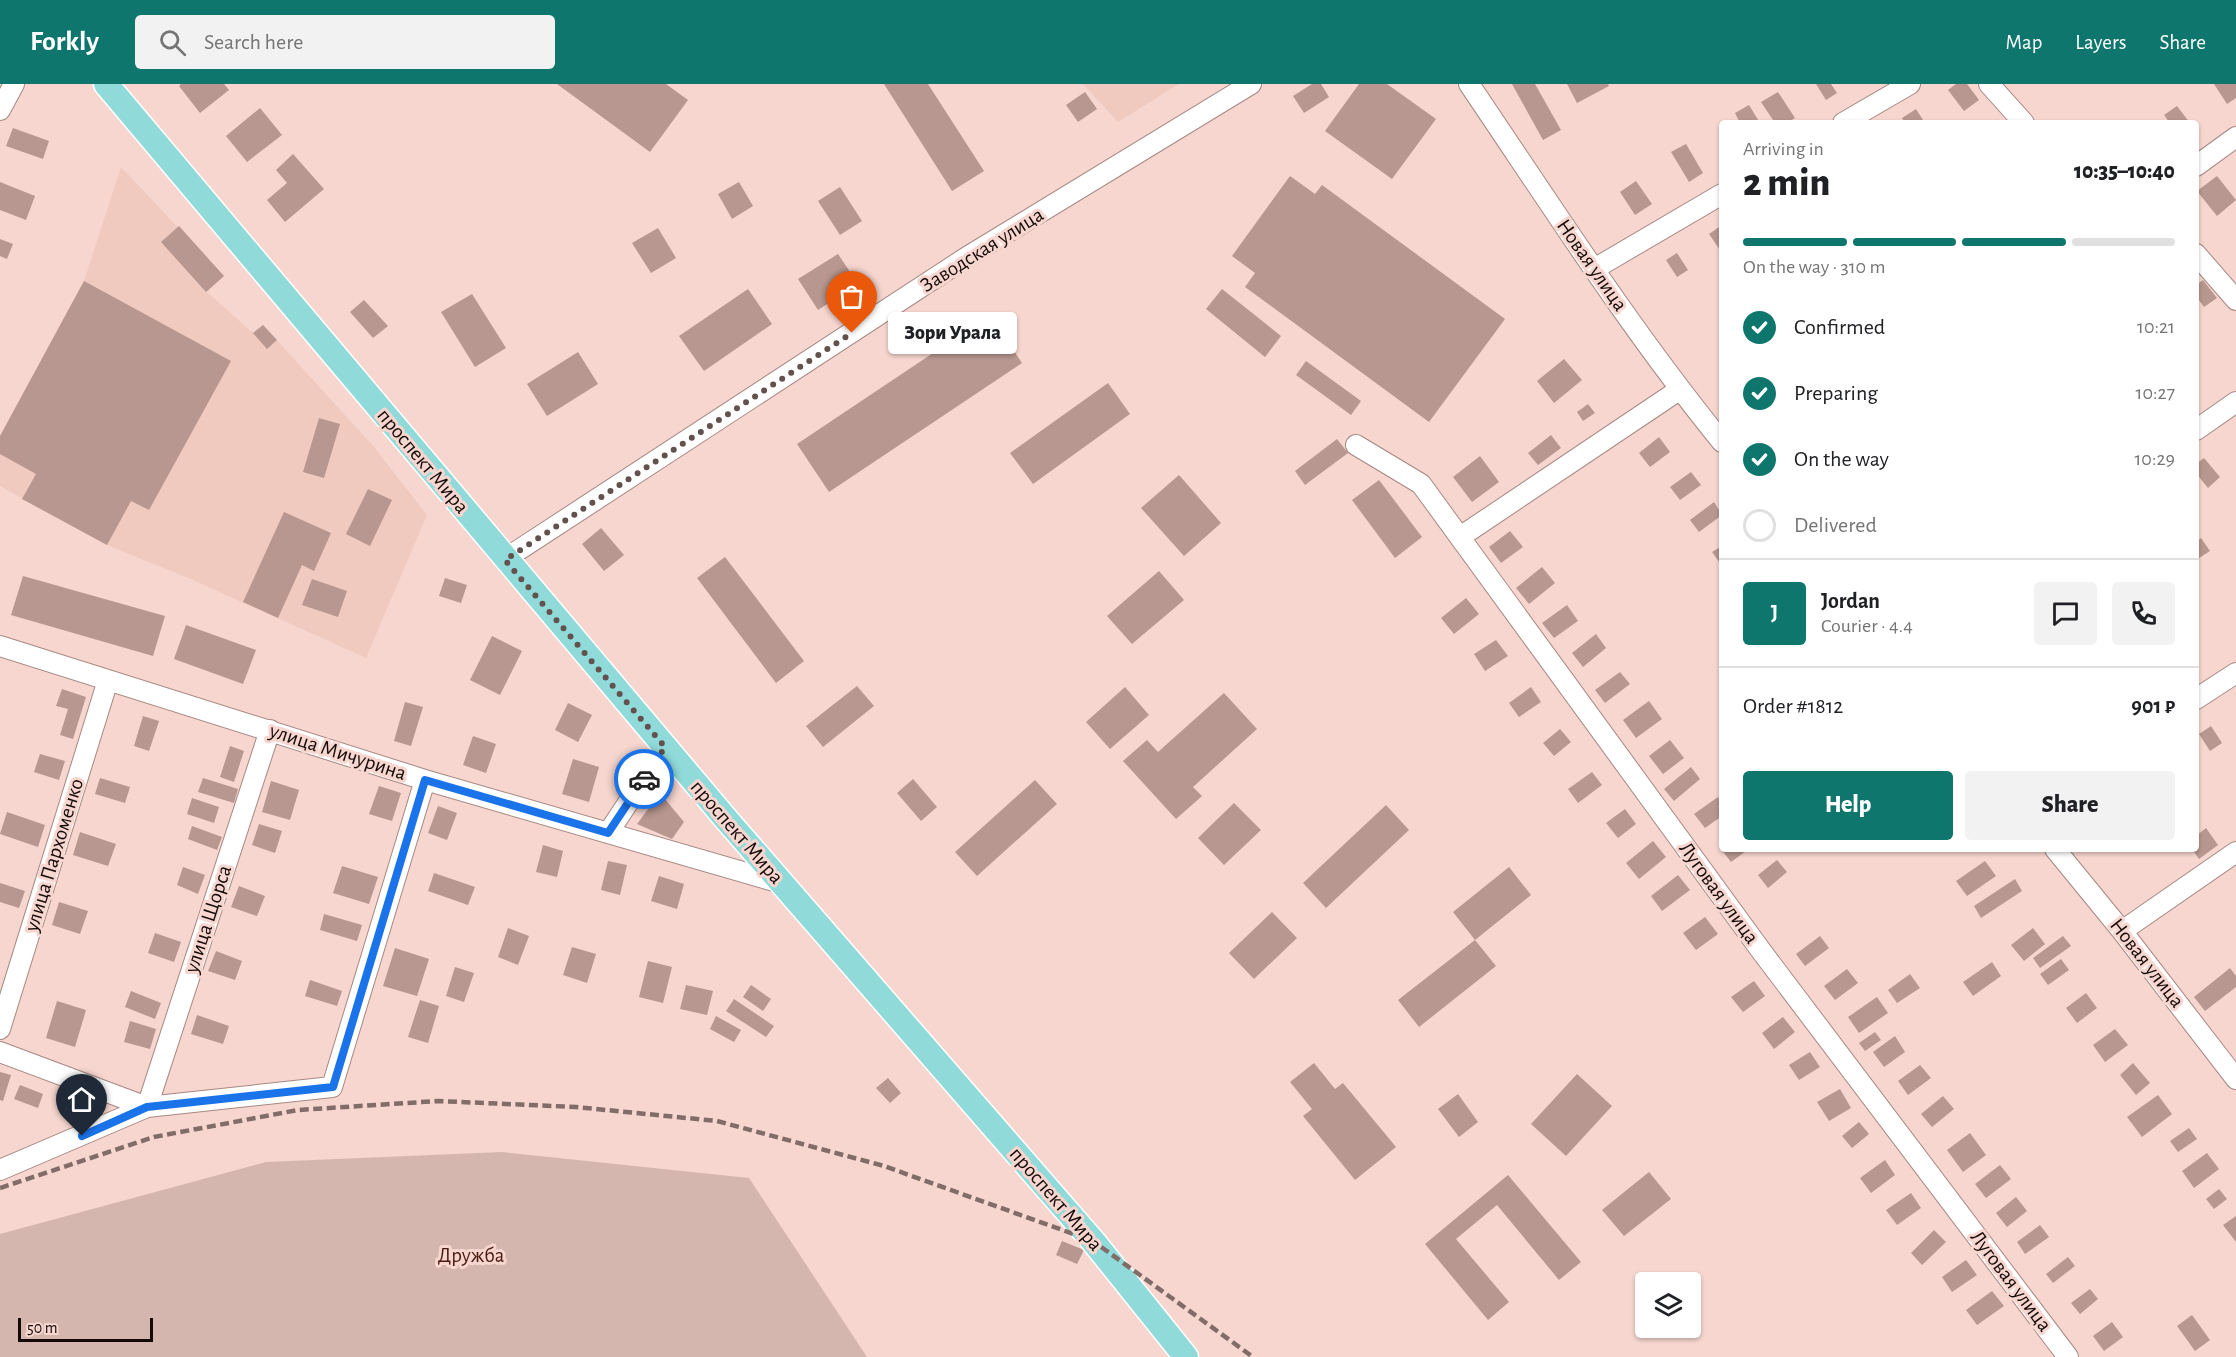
<!DOCTYPE html>
<html lang="en">
<head>
<meta charset="utf-8">
<style>
  :root { --surface:#fff; --page:#f2f2f2; --text:#202124; --muted:#757577; --line:#e0e0e0; --accent:#0f766e }
  body { margin:0; font-family:"Alegreya Sans",sans-serif; background:var(--page); color:var(--text); height:100vh; display:flex; flex-direction:column; font-size:22px; white-space:nowrap }
  * { box-sizing:border-box; margin:0 }
  p { font-size:20px; color:var(--muted) }
  .icon { flex:none; width:33px; height:33px; fill:none; stroke:currentColor; stroke-width:2; stroke-linecap:round; stroke-linejoin:round }
  .map { position:relative; flex:1; overflow:hidden }
  .sheet { position:absolute; left:1719px; top:36px; width:480px; height:732px; display:flex; flex-direction:column; background:var(--surface); border-radius:6px; box-shadow:0 2px 4px #0004 }
  .sheet>* { flex:none }
  .controls { position:absolute; left:1635px; top:1188px; display:grid; gap:12px }
  .controls a { display:grid; place-items:center; width:66px; height:66px; border-radius:6px; background:var(--surface); box-shadow:0 2px 4px #0004; font-size:30px }
  .scale { position:absolute; left:18px; bottom:15px; width:135px; box-sizing:border-box; padding-left:6px; border:3px solid #130907; border-top:0; font-size:16px; line-height:21px; white-space:nowrap; color:#130907; -webkit-text-stroke:4px #f6d6cf; paint-order:stroke }
  .pin { position:absolute; display:grid; place-items:center; width:51px; height:51px; color:#fff; margin:-62px -26px; border-radius:50% 50% 50% 0; rotate:-45deg; box-shadow:0 0 6px #0007 }
  .pin .icon { rotate:45deg }
  .courier { position:absolute; display:grid; place-items:center; width:60px; height:60px; margin:-30px; border:4px solid #1a73e8; border-radius:50%; background:#fff; color:#222; box-shadow:0 2px 8px #0007 }
  .bubble { position:absolute; height:42px; border-radius:6px; background:var(--surface); box-shadow:0 2px 4px #0004; font-size:20px; font-weight:800; line-height:42px; text-align:center }
  .head em { font-style:normal; font-weight:800 }
  .head div { display:flex; flex-direction:column-reverse }
  .head { display:flex; align-items:center; justify-content:space-between; height:102px; padding:0 24px }
  h1 { font-size:39px; font-weight:800; line-height:45px }
  .bar { display:grid; grid-template-columns:repeat(4,1fr); gap:9px 6px; align-content:center; height:72px; padding:0 24px }
  .bar i { height:8px; border-radius:4px; background:var(--line) }
  .bar .active { background:var(--accent) }
  .bar p { grid-column:span 4 }
  .line { display:flex; align-items:center; gap:15px; padding:0 24px; border-top:2px solid var(--line) }
  .line div { flex:1 }
  .round { display:grid; place-items:center; flex:none; width:63px; height:63px; border-radius:6px; background:var(--page) }
  ol { padding:0 24px; list-style:none }
  li { display:flex; align-items:center; gap:18px; height:66px }
  li p { margin-inline-start:auto }
  li .icon { padding:6px; border-radius:50%; background:var(--accent); color:#fff; stroke-width:4 }
  li:last-child { color:var(--muted) }
  li i { width:33px; height:33px; border:3px solid var(--line); border-radius:50% }
  .cta { display:flex; gap:12px; margin-top:auto; padding:12px 24px }
  .cta a { flex:1; height:69px; border-radius:6px; background:var(--accent); color:#fff; font-size:24px; font-weight:800; line-height:69px; text-align:center }
  .cta a+a { background:var(--page); color:var(--text) }
  header { display:flex; align-items:center; gap:36px; box-sizing:border-box; height:84px; padding:0 30px; background:var(--accent); color:#fff }
  header strong { font-size:28px }
  nav { display:flex; gap:33px; margin-inline-start:auto; font-size:21px }
  .search { width:420px; height:54px; background:var(--page); display:flex; align-items:center; gap:15px; box-sizing:border-box; padding:0 21px; border-radius:6px; color:var(--muted); font-size:22px }
  .map>svg:first-child { display:block }
  .built { fill:#f0c9bf }
  .green { fill:#d5b6af }
  .building { fill:#b7978f }
  .lines { fill:none; stroke-linecap:round; stroke-linejoin:round }
  .minor-casing { stroke:#a68882; stroke-width:22 }
  .major-casing { stroke:#fff; stroke-width:27 }
  .minor { stroke:#fff; stroke-width:20 }
  .major { stroke:#90dada; stroke-width:24 }
  .rail { stroke:#816c68; stroke-width:4.5; stroke-dasharray:9 4.5; stroke-linecap:butt }
  .done { stroke:#62514d; stroke-width:6; stroke-dasharray:0 10.8 }
  .route { stroke:#1a73e8; stroke-width:8 }
  .labels { text-anchor:middle; dominant-baseline:central; stroke-width:6; stroke-linejoin:round; paint-order:stroke }
  .street-label { font-size:21px; fill:#130907; stroke:#f6d6cf }
  .park-label { font-size:21px; fill:#461a10; stroke:#f6d6cf }
</style>
</head>
<body>
<header>
<strong>Forkly</strong>
<div class="search"><svg class="icon" aria-label="search" viewBox="0 0 24 24"><circle cx="10" cy="10" r="6"/><path d="M15 15l6 6"/></svg>Search here</div>
<nav><a>Map</a><a>Layers</a><a>Share</a></nav>
</header>
<div class="map">
<svg width="2236" height="1273" viewBox="0 0 2236 1273">
  <rect width="100%" height="100%" fill="#f6d6cf"/>
  <path class="built" d="M1083,0H1179L1118,38Z
    M121,83L224,192L207,208L253,249L263,241L374,363L427,431L366,574L193,496L107,461L0,402V352L84,197Z"/>
  <path class="green" d="M502,1068L749,1094L867,1273H0V1150L266,1078Z"/>
  <path class="building" d="M181,0H224L229,6L200,29L179,2Z
    M557,0H666L688,16L650,68Z
    M884,0H928L984,87L952,107Z
    M1312,0H1321L1329,13L1304,29L1293,12Z
    M1359,0H1387L1436,35L1392,95L1325,47Z
    M1512,0H1535L1561,46L1543,56Z
    M1567,0H1608L1609,2L1577,19Z
    M1816,0H1831L1837,9L1826,16Z
    M1956,0H1967L1979,16L1964,27L1948,6Z
    M2214,0H2236V14L2227,20Z
    M1085,8L1097,25L1078,38L1066,21Z
    M1778,8L1795,34L1787,39H1775L1761,18Z
    M1749,21L1760,39H1740L1735,29Z
    M2177,22L2190,39H2170L2164,31Z
    M260,24L282,51L247,78L226,52Z
    M1916,25L1925,39H1905L1902,34Z
    M13,44L49,57L43,75L6,62Z
    M1686,60L1703,89L1689,98L1671,68Z
    M293,70L324,105L285,138L267,116L287,99L276,86Z
    M1290,92L1315,110L1322,101L1505,235L1429,338L1245,203L1255,189L1232,172Z
    M2217,92L2236,116L2217,132L2197,107Z
    M1636,97L1652,120L1635,131L1620,108Z
    M0,98L35,112L26,136L0,126Z
    M739,98L753,122L732,135L718,110Z
    M840,103L862,137L840,151L818,117Z
    M1722,141V169L1709,150Z
    M179,142L224,192L206,208L161,158Z
    M658,144L676,174L651,189L632,159Z
    M0,155L13,160L7,175L0,172Z
    M1677,169L1688,186L1677,193L1666,176Z
    M838,170L858,200L818,226L798,195Z
    M2203,196L2217,214L2204,223L2196,212V201Z
    M84,197L231,277L149,426L131,417L107,461L22,415L36,390L0,370V352Z
    M748,205L772,240L704,287L679,252Z
    M1222,205L1281,252L1265,273L1206,225Z
    M472,210L506,264L475,283L441,228Z
    M364,216L388,242L373,254L350,228Z
    M990,231L1022,279L829,408L797,360Z
    M263,241L277,256L267,265L253,249Z
    M578,268L598,300L547,332L527,300Z
    M1564,275L1582,296L1554,319L1537,297Z
    M1306,277L1361,317L1351,331L1296,291Z
    M1108,299L1130,330L1033,400L1010,369Z
    M1588,320L1595,329L1583,337L1577,328Z
    M319,334L340,340L324,394L303,388Z
    M1551,351L1561,364L1538,381L1528,369Z
    M1659,353L1670,368L1650,383L1639,369Z
    M1337,355L1348,369L1305,401L1295,387Z
    M1480,372L1499,398L1472,418L1453,393Z
    M2204,374L2220,393L2208,404L2196,389V380Z
    M1691,388L1701,401L1680,416L1670,403Z
    M1179,391L1221,439L1184,472L1141,424Z
    M1379,396L1422,453L1395,474L1352,416Z
    M368,405L392,416L370,462L346,450Z
    M1714,418L1722,431L1699,448L1690,436Z
    M284,428L331,449L314,487L302,481L278,534L243,518Z
    M601,444L624,471L604,487L582,460Z
    M1510,447L1523,463L1501,479L1489,463Z
    M2201,454L2210,467L2196,476V458Z
    M1722,462V482L1712,468Z
    M725,473L804,577L776,599L697,494Z
    M1542,483L1555,499L1529,520L1516,504Z
    M1159,487L1184,516L1132,560L1107,532Z
    M23,492L165,532L153,572L11,531Z
    M445,494L467,501L461,519L439,512Z
    M312,495L347,507L338,533L302,521Z
    M1466,514L1479,530L1454,550L1441,534Z
    M1567,521L1578,537L1554,554L1542,539Z
    M186,541L256,566L243,600L174,575Z
    M1596,550L1606,564L1583,583L1572,569Z
    M492,552L522,567L500,611L470,596Z
    M1496,556L1508,572L1485,587L1474,570Z
    M1620,588L1630,600L1605,619L1595,606Z
    M857,602L874,622L823,663L806,642Z
    M1125,603L1149,631L1110,665L1086,638Z
    M1531,603L1541,618L1519,633L1509,619Z
    M62,605L86,613L73,655L60,651L68,625L56,622Z
    M1224,609L1257,645L1193,703L1202,712L1176,735L1123,677L1147,656L1158,668Z
    M1649,617L1662,635L1636,654L1623,636Z
    M405,618L423,623L411,662L394,657Z
    M568,619L592,631L578,658L555,646Z
    M143,632L159,637L149,667L134,662Z
    M2211,642L2222,659L2210,667L2199,650Z
    M1560,645L1571,658L1554,672L1543,659Z
    M473,652L496,660L486,689L463,681Z
    M1670,656L1684,674L1663,690L1649,672Z
    M230,662L244,667L234,698L220,693Z
    M40,670L65,677L59,696L34,688Z
    M573,675L599,683L589,718L562,710Z
    M1691,683L1700,695L1674,717L1664,705Z
    M1592,688L1602,701L1578,719L1568,705Z
    M100,694L130,703L125,719L95,710Z
    M203,694L238,705L234,719L198,708Z
    M913,695L937,723L921,737L897,709Z
    M1035,696L1057,720L977,792L955,768Z
    M271,697L299,706L290,736L262,728Z
    M379,702L401,709L392,737L369,730Z
    M660,709L684,738L672,755L637,740Z
    M1718,713L1722,719V732L1705,744L1694,730Z
    M192,714L219,723L214,739L187,730Z
    M1234,719L1261,746L1224,781L1198,754Z
    M1386,721L1409,746L1326,824L1303,799Z
    M438,722L457,729L447,756L428,749Z
    M1625,725L1636,740L1618,754L1606,739Z
    M7,728L45,741L38,763L0,750Z
    M259,740L282,747L275,769L252,761Z
    M192,742L222,753L217,766L188,755Z
    M2206,744L2218,761L2199,775L2192,765H2196V752Z
    M80,748L116,760L108,782L73,771Z
    M1653,757L1666,773L1639,795L1626,779Z
    M543,761L563,767L557,793L536,788Z
    M1721,765H1749L1731,778Z
    M1777,776L1787,788L1768,804L1758,791Z
    M608,777L627,781L620,811L601,806Z
    M1985,777L1996,792L1967,812L1956,797Z
    M342,782L378,793L369,820L333,809Z
    M183,783L205,791L198,810L177,801Z
    M1509,783L1531,811L1475,856L1453,828Z
    M434,789L475,803L468,821L428,807Z
    M1678,791L1690,806L1662,827L1651,812Z
    M659,792L684,800L677,825L651,817Z
    M2015,795L2022,807L1981,834L1974,822Z
    M0,799L25,807L19,824L0,818Z
    M239,802L265,812L257,832L231,823Z
    M59,818L88,827L80,850L52,841Z
    M1272,828L1297,854L1254,895L1229,869Z
    M324,830L362,841L357,857L320,846Z
    M1705,833L1718,850L1696,866L1683,849Z
    M508,844L529,852L518,881L498,873Z
    M2033,844L2045,860L2024,877L2011,861Z
    M155,849L181,858L174,878L148,869Z
    M1820,852L1829,864L1805,882L1796,870Z
    M2063,852L2071,862L2040,884L2033,874Z
    M1475,856L1496,882L1419,943L1398,916Z
    M572,863L596,870L587,899L563,891Z
    M395,864L429,875L417,912L383,902Z
    M216,867L242,877L235,896L208,887Z
    M2061,875L2069,886L2048,901L2040,890Z
    M648,877L672,883L663,919L639,913Z
    M1992,878L2001,892L1973,912L1963,898Z
    M455,883L474,889L464,918L446,912Z
    M2230,884L2236,892V903L2205,927L2194,913Z
    M1847,885L1858,899L1835,916L1824,902Z
    M1910,890L1920,904L1897,919L1888,906Z
    M310,896L342,907L337,922L305,912Z
    M1754,897L1765,912L1743,928L1731,913Z
    M686,901L713,907L707,931L680,925Z
    M751,901L771,915L763,927L743,913Z
    M131,907L161,919L155,935L125,923Z
    M2086,909L2097,924L2077,939L2066,924Z
    M1877,913L1888,929L1859,949L1848,933Z
    M734,915L774,942L766,953L726,927Z
    M420,916L439,922L428,959L408,953Z
    M57,917L86,926L75,963L46,954Z
    M197,931L229,942L223,960L191,950Z
    M716,932L741,946L734,958L710,945Z
    M1783,933L1795,948L1774,965L1762,949Z
    M130,937L156,945L150,965L124,958Z
    M2115,945L2128,961L2105,978L2093,961Z
    M1875,948L1881,956L1865,967L1859,959Z
    M1895,952L1905,968L1884,983L1873,968Z
    M1810,968L1820,983L1799,996L1789,981Z
    M1314,979L1335,1005L1343,999L1396,1063L1355,1096L1303,1032L1312,1025L1290,998Z
    M2133,979L2150,999L2136,1011L2120,991Z
    M1920,981L1931,994L1908,1011L1898,997Z
    M0,988L11,991L3,1017L0,1016Z
    M1577,990L1612,1022L1566,1072L1531,1040Z
    M888,994L901,1009L890,1019L876,1004Z
    M20,1001L43,1010L38,1024L14,1015Z
    M74,1004L90,1010L84,1029L67,1023Z
    M1840,1005L1851,1024L1829,1037L1817,1018Z
    M1458,1010L1478,1038L1459,1053L1438,1025Z
    M2158,1011L2172,1030L2142,1053L2127,1033Z
    M1943,1012L1954,1025L1932,1043L1921,1030Z
    M1859,1038L1869,1050L1852,1064L1842,1052Z
    M2189,1044L2197,1055L2178,1068L2170,1057Z
    M1970,1049L1986,1071L1963,1088L1947,1066Z
    M2207,1069L2219,1085L2194,1104L2182,1087Z
    M1885,1076L1895,1091L1871,1109L1860,1094Z
    M2000,1081L2011,1095L1986,1114L1975,1100Z
    M1649,1088L1671,1115L1624,1152L1602,1126Z
    M1508,1091L1581,1178L1559,1196L1497,1121L1456,1155L1509,1218L1488,1236L1425,1160Z
    M2219,1105L2227,1115L2214,1125L2206,1115Z
    M1911,1109L1921,1124L1897,1141L1886,1126Z
    M2016,1113L2027,1127L2007,1143L1996,1129Z
    M2236,1132V1158L2223,1141Z
    M2040,1141L2049,1153L2025,1170L2017,1158Z
    M1934,1146L1946,1158L1922,1181L1911,1169Z
    M1062,1157L1084,1166L1077,1180L1056,1171Z
    M2068,1173L2075,1182L2053,1199L2046,1190Z
    M1966,1176L1977,1191L1952,1208L1942,1193Z
    M2090,1205L2098,1215L2080,1230L2071,1219Z
    M1992,1207L2004,1222L1977,1241L1966,1226Z
    M2192,1231L2210,1256L2195,1267L2177,1242Z
    M2112,1238L2123,1253L2104,1267L2093,1252Z"/>
  <g class="lines">
    <defs>
      <path id="minor" d="M1469,0C1551,121 1630,245 1722,358
        M1989,0L2024,39
        M0,26L14,0
        M1843,39L1910,0
        M2196,82L2236,53
        M2196,170L2236,216
        M1594,185L1722,110
        M2196,346L2236,318
        M1356,361L1421,400L1762,868L2068,1273
        M1460,453L1679,306
        M505,475L967,173L1251,0
        M0,562L425,696L781,799
        M2196,615L2236,589
        M608,749L665,663
        M2055,765L2122,847L2236,995
        M2122,847L2236,768
        M0,945L108,596
        M0,968L147,1023
        M147,1023L270,646
        M0,1086L147,1023L332,1003L425,696"/>
      <path id="major" d="M106,0L726,735L1093,1157L1186,1273"/>
    </defs>
    <use href="#minor" class="minor-casing"/>
    <use href="#major" class="major-casing"/>
    <use href="#minor" class="minor"/>
    <use href="#major" class="major"/>
    <path class="rail" d="M0,1104L154,1053L298,1026L438,1017L576,1023L717,1037L884,1082L1093,1157L1253,1273"/>
  </g>
  <g class="lines">
    <path class="done" d="M644,695L665,663L505,476L852,249"/>
    <path class="route" d="M82,1052L147,1023L333,1003L425,696L608,749L644,695"/>
  </g>
  <g class="labels">
    <g class="street-label">
      <text transform="translate(982 166) rotate(-32)">Заводская улица</text>
      <text transform="translate(1592 181) rotate(55)">Новая улица</text>
      <text transform="translate(423 377) rotate(50)">проспект Мира</text>
      <text transform="translate(338 668) rotate(18)">улица Мичурина</text>
      <text transform="translate(737 748) rotate(49)">проспект Мира</text>
      <text transform="translate(54 771) rotate(-73)">улица Пархоменко</text>
      <text transform="translate(1719 809) rotate(54)">Луговая улица</text>
      <text transform="translate(208 835) rotate(-72)">улица Щорса</text>
      <text transform="translate(2147 879) rotate(52)">Новая улица</text>
      <text transform="translate(1056 1115) rotate(49)">проспект Мира</text>
      <text transform="translate(2011 1197) rotate(53)">Луговая улица</text>
    </g>
    <g class="park-label">
      <text x="471" y="1171">Дружба</text>
    </g>
  </g>
</svg>
<div class="controls">
<a><svg class="icon" aria-label="layers" viewBox="0 0 24 24"><path d="M12 4l9 5-9 5-9-5zM3 14l9 5 9-5"/></svg></a>
</div>
<div class="scale">50 m</div>
<div class="pin" style="left:852px;top:249px;background:#ea580c"><svg class="icon" aria-label="bag" viewBox="0 0 24 24"><path d="M5 8h14l-1 12H6zM9 8a3 3 0 0 1 6 0"/></svg></div>
<div class="pin" style="left:82px;top:1052px;background:#1f2937"><svg class="icon" aria-label="home" viewBox="0 0 24 24"><path d="M3 11l9-7 9 7M6 9v11h12V9"/></svg></div>
<div class="courier" style="left:644px;top:695px"><svg class="icon" aria-label="car" viewBox="0 0 24 24"><path d="M5 17H2v-5l4-1 3-4h7l3 4 3 1v5h-3M9 17h6M6 11h13"/><circle cx="7" cy="17" r="2"/><circle cx="17" cy="17" r="2"/></svg></div>
<div class="bubble" style="left:888px;top:228px;width:129px">Зори Урала</div>
<section class="sheet">
<div class="head"><div><h1>2 min</h1><p>Arriving in</p></div><em>10:35–10:40</em></div>
<div class="bar"><i class="active"></i><i class="active"></i><i class="active"></i><i></i><p>On the way · 310 m</p></div>
<ol>
<li><svg class="icon" aria-label="check" viewBox="0 0 24 24"><path d="M5 12l5 5 9-10"/></svg>Confirmed<p>10:21</p></li>
<li><svg class="icon" aria-label="check" viewBox="0 0 24 24"><path d="M5 12l5 5 9-10"/></svg>Preparing<p>10:27</p></li>
<li><svg class="icon" aria-label="check" viewBox="0 0 24 24"><path d="M5 12l5 5 9-10"/></svg>On the way<p>10:29</p></li>
<li><i></i>Delivered</li>
</ol>
<div class="line" style="height:108px"><b class="round" style="background:var(--accent);color:#fff">J</b><div><b>Jordan</b><p>Courier · 4.4</p></div><a class="round"><svg class="icon" aria-label="chat" viewBox="0 0 24 24"><path d="M4 5h16v11H9l-5 4z"/></svg></a><a class="round"><svg class="icon" aria-label="phone" viewBox="0 0 24 24"><path d="M5 4h4l2 5-3 2q2 4 5 5l2-3 5 2v4C11 20 4 13 5 4z"/></svg></a></div>
<div class="line" style="height:78px"><div>Order #1812</div><b>901 ₽</b></div>
<div class="cta"><a>Help</a><a>Share</a></div>
</section>
</div>
</body>
</html>
